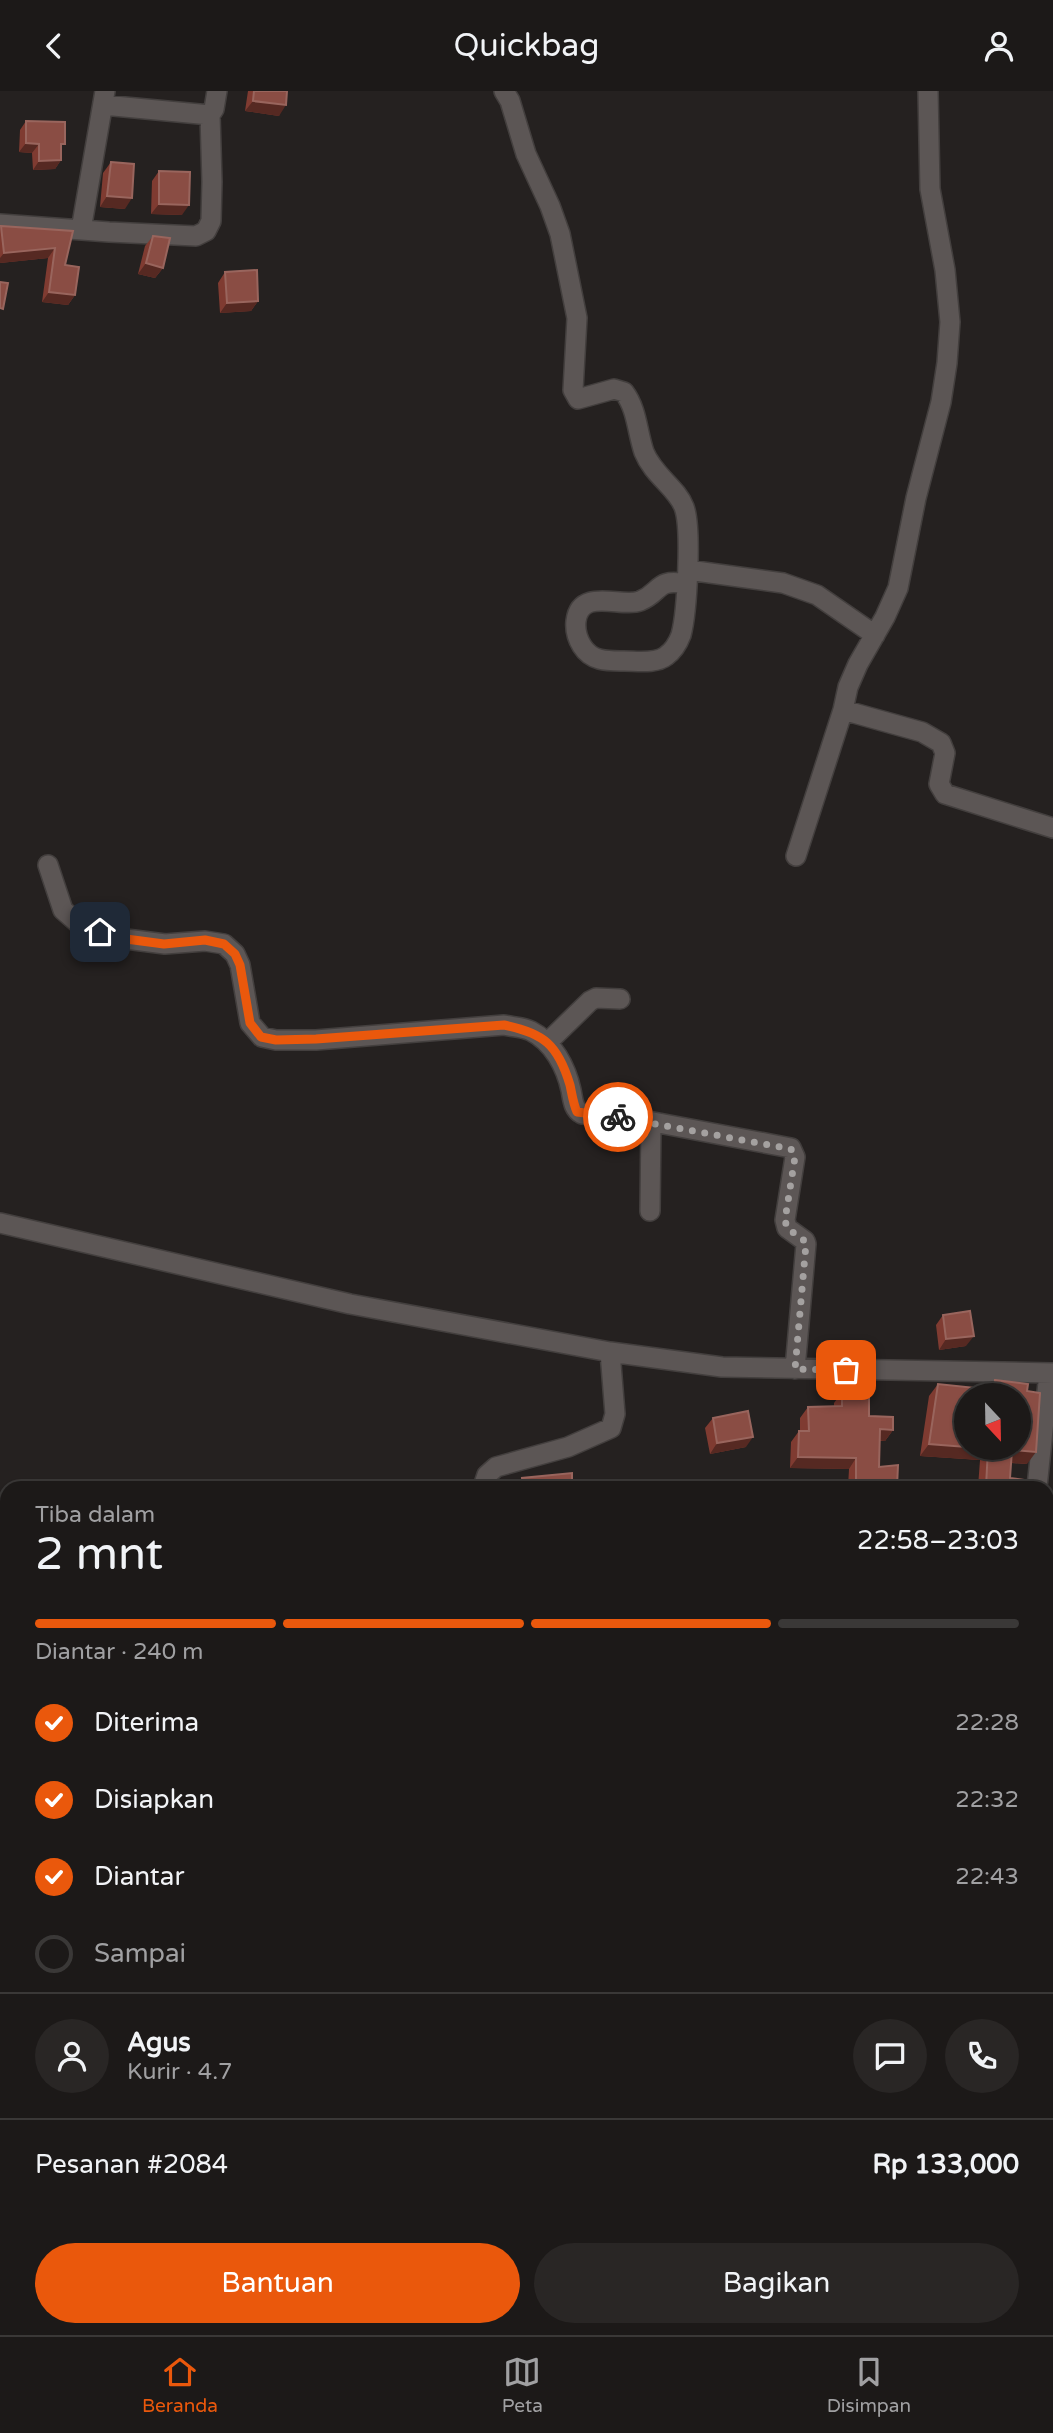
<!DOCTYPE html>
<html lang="id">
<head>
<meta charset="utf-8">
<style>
  :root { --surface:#1c1918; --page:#292625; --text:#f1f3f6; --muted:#a0a0a2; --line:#3a3837; --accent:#ea580c }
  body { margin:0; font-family:"Varela Round",sans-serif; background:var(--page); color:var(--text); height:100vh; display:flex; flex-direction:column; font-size:26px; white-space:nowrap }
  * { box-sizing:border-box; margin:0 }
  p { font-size:23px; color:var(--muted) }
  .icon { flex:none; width:38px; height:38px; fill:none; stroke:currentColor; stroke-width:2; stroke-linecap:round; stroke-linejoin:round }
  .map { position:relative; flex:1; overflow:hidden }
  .side { position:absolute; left:0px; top:1390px; width:1054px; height:856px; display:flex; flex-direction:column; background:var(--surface); border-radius:21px 21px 0 0; box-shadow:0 2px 5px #0004,0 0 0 2px var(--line) }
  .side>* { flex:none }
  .needle { width:46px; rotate:158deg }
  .fabs { position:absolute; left:954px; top:1292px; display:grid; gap:14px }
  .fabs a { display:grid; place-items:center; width:77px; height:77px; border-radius:50%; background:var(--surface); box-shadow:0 2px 5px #0004,0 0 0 2px var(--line); font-size:35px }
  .pin { position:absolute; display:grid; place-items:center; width:60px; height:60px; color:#fff; margin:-30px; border-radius:14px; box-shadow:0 4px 10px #0006 }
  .courier { position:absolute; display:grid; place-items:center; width:70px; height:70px; margin:-35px; border:5px solid #ea580c; border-radius:50%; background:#fff; color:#222; box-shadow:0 2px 9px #0007 }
  .summary em { font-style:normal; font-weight:600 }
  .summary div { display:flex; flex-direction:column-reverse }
  .summary { display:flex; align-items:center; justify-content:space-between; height:119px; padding:0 35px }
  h1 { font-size:46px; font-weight:600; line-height:52px }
  .bar { display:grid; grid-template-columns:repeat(4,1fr); gap:10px 7px; align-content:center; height:84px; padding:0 35px }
  .bar i { height:9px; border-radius:5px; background:var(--line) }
  .bar .selected { background:var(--accent) }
  .bar p { grid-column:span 4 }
  .line { display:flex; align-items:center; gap:18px; padding:0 35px; border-top:2px solid var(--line) }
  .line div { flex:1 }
  .round { display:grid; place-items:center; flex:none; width:74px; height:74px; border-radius:37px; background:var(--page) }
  ol { padding:0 35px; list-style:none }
  li { display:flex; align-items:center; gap:21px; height:77px }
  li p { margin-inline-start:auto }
  li .icon { padding:7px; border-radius:50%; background:var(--accent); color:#fff; stroke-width:4 }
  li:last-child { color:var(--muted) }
  li i { width:38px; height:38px; border:4px solid var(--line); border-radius:50% }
  .cta { display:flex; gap:14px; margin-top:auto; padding:14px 35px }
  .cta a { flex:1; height:80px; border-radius:42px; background:var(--accent); color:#fff; font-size:28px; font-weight:600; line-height:80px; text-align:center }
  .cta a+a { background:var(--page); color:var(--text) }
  header { display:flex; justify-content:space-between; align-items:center; height:91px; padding:0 35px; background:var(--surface); font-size:32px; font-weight:600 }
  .menu { display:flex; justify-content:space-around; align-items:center; height:98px; border-top:2px solid var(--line); background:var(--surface); font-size:19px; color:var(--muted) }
  .menu a { display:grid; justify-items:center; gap:4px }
  .menu .selected { color:var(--accent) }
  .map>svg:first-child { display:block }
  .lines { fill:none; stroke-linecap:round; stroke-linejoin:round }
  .minor-casing { stroke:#433f3e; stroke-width:22 }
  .minor { stroke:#5c5655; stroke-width:19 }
  .wall { fill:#7f3b31 }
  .shaded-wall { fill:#562922 }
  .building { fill:#8a4d44; stroke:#99655d; stroke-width:2 }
  .done { stroke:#a4a1a0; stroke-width:7; stroke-dasharray:0 12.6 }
  .route { stroke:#ea580c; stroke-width:9 }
</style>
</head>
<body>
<header><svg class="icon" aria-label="back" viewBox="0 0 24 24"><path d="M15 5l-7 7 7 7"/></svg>Quickbag<svg class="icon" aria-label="person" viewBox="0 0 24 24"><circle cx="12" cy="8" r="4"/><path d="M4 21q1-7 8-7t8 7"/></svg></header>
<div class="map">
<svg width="1053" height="2244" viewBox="0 0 1053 2244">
  <rect width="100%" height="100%" fill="#252120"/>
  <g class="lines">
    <defs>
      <path id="minor" d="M504,0L510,10L526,63L550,115L560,143L577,227L573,299L578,308L614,298L624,301C637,318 637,340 644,361C653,384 677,397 684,416C692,437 687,522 681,544C678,552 673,560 666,565C656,573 637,570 624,570C608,570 592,571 582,555C577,547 575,539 576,530C580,496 621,517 640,510C662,501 655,487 687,493
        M928,0L930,98L945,179L950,231L947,272L941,311L916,407L898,497L885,526L858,573L848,596L843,619L922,641L941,652L945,662L939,693L945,703L1053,737
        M103,14L210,24L214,18L217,0
        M0,133L109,141L196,145L206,140L211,130L212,91L210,24
        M81,139L105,0
        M688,479L783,492L817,504L875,544
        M796,765L843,619
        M48,774L63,819L86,839L126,848L165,853L205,850L224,853L235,863L240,874L250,932L262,946L276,949H316L504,934C513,936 523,936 531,940C553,951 566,976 571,999C573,1009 573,1018 582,1023L632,1027L791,1057L795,1066L785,1129L787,1137L805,1150L806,1153L795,1278
        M548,951L590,910L596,907L620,908
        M650,1120L651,1031
        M0,1132L350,1213L610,1261L722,1276L1053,1282
        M483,1396L487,1384L496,1376L568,1356L611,1337L615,1323L610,1261
        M1037,1396L1049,1282
        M1046,1432L1053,1439
        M1046,1794L1053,1793
        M0,2000L7,1999"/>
    </defs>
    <use href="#minor" class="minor-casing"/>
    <use href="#minor" class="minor"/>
  </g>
  <path class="wall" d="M248,0H287L279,25L245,20Z
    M26,30L61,59V69L55,78L33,79L32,62L19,61L20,39Z
    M111,71L125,118L100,116L103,82Z
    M159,80L182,124L151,123L152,90Z
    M1,135L73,140L65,174L75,204L68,214L42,211L48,167L0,172V137Z
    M153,145L163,177L155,187L138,183L145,155Z
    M225,181L258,210L251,220L220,222L218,192Z
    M943,1224L966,1255L939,1259L936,1234Z
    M995,1289L1027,1300V1373L1011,1372L1010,1387L1030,1396H978L980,1369L920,1365L929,1305L938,1293L988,1299Z
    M842,1301L869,1325L893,1339L885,1350H880L879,1376L897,1396H848L849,1378L790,1377L791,1351L799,1340H800V1327L808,1316L834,1315V1312Z
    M713,1327L746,1356L710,1363L705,1337Z
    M522,1387L572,1396H515Z
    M23,2238H78L80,2244H21Z"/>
  <path class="shaded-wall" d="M253,10L286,14L279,25L245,20Z
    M26,52L39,53L32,62L19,61Z
    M61,69L55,78L33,79L39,70Z
    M107,105L132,107L125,118L100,116Z
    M159,113L189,114L182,124L151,123Z
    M55,157L48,167L0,172V167L4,162Z
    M146,172L163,177L155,187L138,183Z
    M49,201L75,204L68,214L42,211Z
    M258,210L251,220L220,222L227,212Z
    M974,1245L966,1255L939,1259L946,1248Z
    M880,1338L893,1339L885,1350L872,1349Z
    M753,1346L746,1356L710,1363L717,1352Z
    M929,1353L988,1357L980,1369L920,1365Z
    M1012,1359L1036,1361L1027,1373L1004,1371Z
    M798,1366L856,1367L849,1378L790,1377Z
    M1049,1773H1053V1782H1046V1777Z
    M1053,1839L1047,1847L1046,1848V1842Z"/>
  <path class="building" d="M254,0H287L286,14L253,10Z
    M26,30L65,31V53H61V69L39,70V53L26,52Z
    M111,71L134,73L132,107L107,105Z
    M159,80L190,81L189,114L159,113Z
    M1,135L73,140L65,174L79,176L75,204L49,201L55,157L4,162Z
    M153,145L170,147L163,177L146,172Z
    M257,179L258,210L227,212L225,181Z
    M0,191L8,192L3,218L0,217Z
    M970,1220L974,1245L946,1248L943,1224Z
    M995,1289L1028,1293L1027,1300L1040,1302L1036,1361L1012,1359L1010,1387L1032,1390L1030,1396H986L988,1357L972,1356H1018V1304H966V1356L929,1353L938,1293L994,1299Z
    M842,1301H869V1325L893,1326V1339L880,1338L879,1376L898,1374L897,1396H856V1367L798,1366L799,1340H809L808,1316L842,1315Z
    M748,1320L753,1346L717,1352L713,1327Z
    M572,1382V1396H523L522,1387Z
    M1053,1768V1773H1049L1048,1769Z
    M1046,1820L1053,1836V1839L1046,1842Z
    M29,2238H78L80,2244H29Z"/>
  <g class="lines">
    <path class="done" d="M618,1026L791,1058L795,1066L785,1129L787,1137L805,1150L806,1153L795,1278L846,1279"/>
    <path class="route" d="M100,841L126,848L164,853L205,849L224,853L235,863L240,874L250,932L261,946L276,949L316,948L504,934C544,942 558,954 570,994C572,1003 573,1012 577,1021L618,1026"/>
  </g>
</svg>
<div class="fabs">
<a><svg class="needle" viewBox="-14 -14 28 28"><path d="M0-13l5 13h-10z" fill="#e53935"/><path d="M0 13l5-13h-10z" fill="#a0a0a2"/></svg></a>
</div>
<div class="pin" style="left:846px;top:1279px;background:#ea580c"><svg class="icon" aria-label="bag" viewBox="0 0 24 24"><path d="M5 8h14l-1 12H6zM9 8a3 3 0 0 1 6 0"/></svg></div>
<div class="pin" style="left:100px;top:841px;background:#1f2937"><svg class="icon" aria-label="home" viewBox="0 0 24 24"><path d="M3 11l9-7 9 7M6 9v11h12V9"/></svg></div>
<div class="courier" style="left:618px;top:1026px"><svg class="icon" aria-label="bike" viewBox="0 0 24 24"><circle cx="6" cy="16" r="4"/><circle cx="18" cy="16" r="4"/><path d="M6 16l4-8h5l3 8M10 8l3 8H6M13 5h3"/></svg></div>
<section class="side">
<div class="summary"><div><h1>2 mnt</h1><p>Tiba dalam</p></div><em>22:58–23:03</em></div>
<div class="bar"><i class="selected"></i><i class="selected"></i><i class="selected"></i><i></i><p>Diantar · 240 m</p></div>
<ol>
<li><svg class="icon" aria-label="check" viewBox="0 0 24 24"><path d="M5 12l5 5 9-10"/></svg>Diterima<p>22:28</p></li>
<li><svg class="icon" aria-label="check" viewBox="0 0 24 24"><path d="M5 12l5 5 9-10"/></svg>Disiapkan<p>22:32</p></li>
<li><svg class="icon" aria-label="check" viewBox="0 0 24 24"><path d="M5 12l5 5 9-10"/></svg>Diantar<p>22:43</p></li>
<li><i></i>Sampai</li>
</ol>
<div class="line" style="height:126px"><a class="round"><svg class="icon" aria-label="person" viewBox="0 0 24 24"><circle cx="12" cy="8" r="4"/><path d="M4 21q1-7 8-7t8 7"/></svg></a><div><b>Agus</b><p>Kurir · 4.7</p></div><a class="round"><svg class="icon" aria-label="chat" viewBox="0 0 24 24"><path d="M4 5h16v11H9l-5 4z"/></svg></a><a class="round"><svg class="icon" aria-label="phone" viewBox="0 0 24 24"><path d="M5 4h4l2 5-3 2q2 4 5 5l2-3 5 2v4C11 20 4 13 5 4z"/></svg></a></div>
<div class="line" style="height:91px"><div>Pesanan #2084</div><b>Rp 133,000</b></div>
<div class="cta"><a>Bantuan</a><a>Bagikan</a></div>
</section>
</div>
<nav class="menu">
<a class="selected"><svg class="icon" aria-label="home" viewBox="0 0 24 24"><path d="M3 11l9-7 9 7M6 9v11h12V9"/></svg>Beranda</a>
<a><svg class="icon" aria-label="map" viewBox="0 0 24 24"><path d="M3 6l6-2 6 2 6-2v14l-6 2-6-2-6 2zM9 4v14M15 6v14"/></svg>Peta</a>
<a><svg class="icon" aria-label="saved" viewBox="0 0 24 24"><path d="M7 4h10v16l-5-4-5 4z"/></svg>Disimpan</a>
</nav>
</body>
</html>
